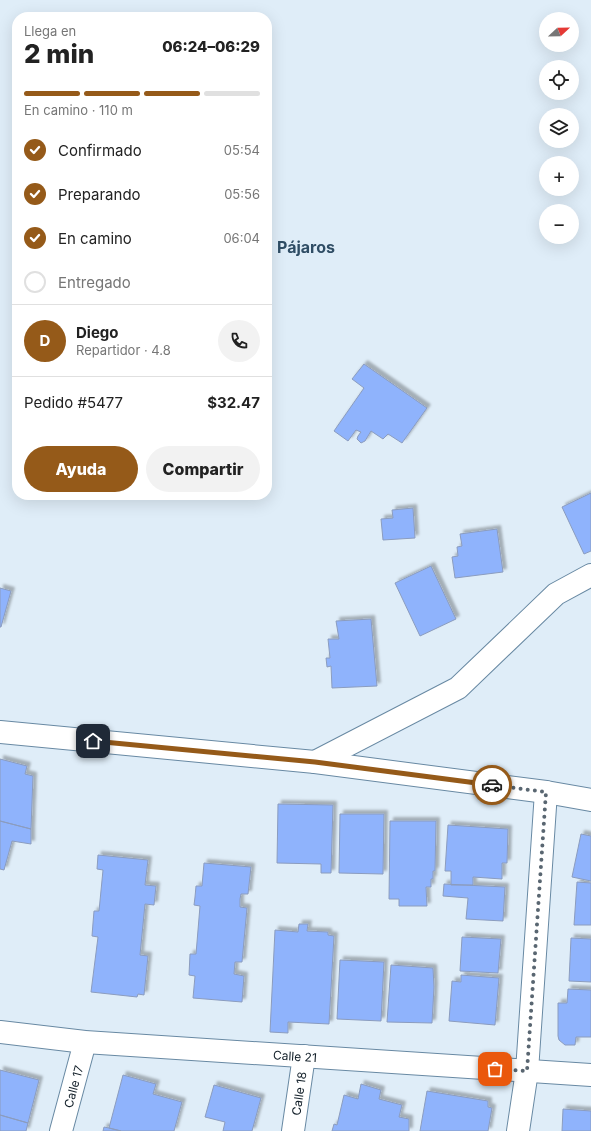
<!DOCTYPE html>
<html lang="es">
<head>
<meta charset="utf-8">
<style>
  :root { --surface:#fff; --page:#f2f2f2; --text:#222; --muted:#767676; --line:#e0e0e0; --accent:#955a19 }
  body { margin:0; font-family:Inter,sans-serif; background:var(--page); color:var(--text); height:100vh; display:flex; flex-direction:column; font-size:15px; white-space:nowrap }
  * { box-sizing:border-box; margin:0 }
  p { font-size:13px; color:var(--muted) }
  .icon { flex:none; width:22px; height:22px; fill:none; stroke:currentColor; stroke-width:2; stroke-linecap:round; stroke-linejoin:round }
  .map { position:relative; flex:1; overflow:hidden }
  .panel { position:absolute; left:12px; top:12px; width:260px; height:488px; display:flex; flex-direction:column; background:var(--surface); border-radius:16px; box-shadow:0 4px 16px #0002 }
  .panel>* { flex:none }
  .needle { width:26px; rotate:68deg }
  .buttons { position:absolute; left:539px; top:12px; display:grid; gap:8px }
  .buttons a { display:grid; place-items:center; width:40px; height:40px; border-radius:50%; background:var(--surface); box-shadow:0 4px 16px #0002; font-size:20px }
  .pin { position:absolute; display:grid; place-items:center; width:34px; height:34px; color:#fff; margin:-17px; border-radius:8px; box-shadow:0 2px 6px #0006 }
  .courier { position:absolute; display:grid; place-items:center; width:40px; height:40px; margin:-20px; border:3px solid #955a19; border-radius:50%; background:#fff; color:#222; box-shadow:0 1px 5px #0007 }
  .headline em { font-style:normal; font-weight:800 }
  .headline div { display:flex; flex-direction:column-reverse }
  .headline { display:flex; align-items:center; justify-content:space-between; height:68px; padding:0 12px }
  h1 { font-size:26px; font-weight:800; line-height:30px }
  .bar { display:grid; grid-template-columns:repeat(4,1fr); gap:6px 4px; align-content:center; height:48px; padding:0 12px }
  .bar i { height:5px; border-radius:3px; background:var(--line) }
  .bar .selected { background:var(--accent) }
  .bar p { grid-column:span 4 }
  .line { display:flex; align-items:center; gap:10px; padding:0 12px; border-top:1px solid var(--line) }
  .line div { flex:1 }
  .round { display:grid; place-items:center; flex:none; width:42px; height:42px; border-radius:21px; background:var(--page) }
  ol { padding:0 12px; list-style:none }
  li { display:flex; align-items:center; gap:12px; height:44px }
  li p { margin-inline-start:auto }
  li .icon { padding:4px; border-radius:50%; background:var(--accent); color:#fff; stroke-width:4 }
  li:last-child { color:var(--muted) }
  li i { width:22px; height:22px; border:2px solid var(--line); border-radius:50% }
  .primary-button { display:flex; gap:8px; margin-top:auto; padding:8px 12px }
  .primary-button a { flex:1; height:46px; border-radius:24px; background:var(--accent); color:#fff; font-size:16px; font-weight:800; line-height:46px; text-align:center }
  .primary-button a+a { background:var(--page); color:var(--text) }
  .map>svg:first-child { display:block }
  .building { fill:#8fb3fc; stroke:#8b9cbe; filter:url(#shadow) }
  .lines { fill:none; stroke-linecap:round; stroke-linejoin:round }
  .street-casing { stroke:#6889a3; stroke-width:24 }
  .secondary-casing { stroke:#6889a3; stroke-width:24 }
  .street { stroke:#fff; stroke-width:22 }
  .secondary { stroke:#fff; stroke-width:22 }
  .done { stroke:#596671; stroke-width:4; stroke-dasharray:0 7.2 }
  .route { stroke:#955a19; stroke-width:5 }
  .labels { text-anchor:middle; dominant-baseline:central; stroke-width:3; stroke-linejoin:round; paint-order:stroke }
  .street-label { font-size:12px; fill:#111e28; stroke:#dfedf8 }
  .district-label { font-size:16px; font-weight:bold; fill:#2f4d65; stroke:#dfedf8 }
</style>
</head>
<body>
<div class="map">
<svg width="591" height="1131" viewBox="0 0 591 1131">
  <defs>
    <filter id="shadow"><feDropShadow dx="3.5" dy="-3.5" stdDeviation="1" flood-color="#0004"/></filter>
  </defs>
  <rect width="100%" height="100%" fill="#dfedf8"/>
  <path class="building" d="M364,364L427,408L402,443L388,434L383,439L371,431L365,441L361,443L357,439L358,436L361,432L356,430L348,441L334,431L364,388L352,379Z
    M591,493V551L584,554L562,507Z
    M413,508L415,538L383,540L381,519L393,518L392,510Z
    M497,529L503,572L455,578L452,557L458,556L457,547L462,546L460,534Z
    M431,566L456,619L420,636L395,583Z
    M0,588L11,591L1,627H0Z
    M371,619L377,686L332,688L331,666L327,667L326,658H330L328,639H339L336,621Z
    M0,759L27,766L25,774L33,776L31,829L0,821Z
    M278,804L333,805L331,873H321V864L277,863Z
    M340,814H384L383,874L339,873Z
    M0,821L31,829V844L12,841L4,870L0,869Z
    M390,821H436L435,871H433V879H431V887H426L427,906H399V899H389Z
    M448,825L508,829L507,863H502V879L473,877V885H451V871H445Z
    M581,834L591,836V881L572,877Z
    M98,855L148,860L145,885L156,886L154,905L145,904L140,955L148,956L144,995L138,994L137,997L91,992L98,937L92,936L93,923L94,911H99L103,870L97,869Z
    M204,863L251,867L248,894H241L240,899V907L247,908L242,962H235L234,974L244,976L242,1002L193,998L195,976L189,975L190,954H196L200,906L194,905L195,897L196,886H202Z
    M577,882L591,883V925H574Z
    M444,884L505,887L503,921L466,919L468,898L443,896Z
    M299,924H308L307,931L328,932V935L334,936L329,1024L288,1022V1033L270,1032L275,930L298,932Z
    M462,937L501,939L498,973L460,971Z
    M571,938L591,939V982L569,981Z
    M340,960L384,962L381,1021L337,1019Z
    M391,965L433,968L434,987L432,1023L387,1022Z
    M461,975L499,978L495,1025L449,1021L452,981L461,982Z
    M568,989L591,990V1037H576L575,1045H565L559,1040L558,1036V1003H567Z
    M0,1070L39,1080L28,1123L0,1115Z
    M123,1075L156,1084L153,1094L182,1102L174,1131H121L109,1128Z
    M361,1084L381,1090L379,1099L402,1105L399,1117L409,1119V1131H332L334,1124L337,1125L344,1095L358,1099Z
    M214,1085L261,1098L252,1131H223L225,1122L205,1117Z
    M427,1091L488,1101V1107L492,1108L488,1131H420Z
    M563,1109L591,1111V1131H562Z
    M0,1115L28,1123L26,1131H0Z
    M104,1127L109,1128L121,1131H103Z"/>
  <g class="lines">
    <defs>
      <g id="street">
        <path d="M315,762L458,688L556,594L591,575"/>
        <path id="s1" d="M0,1032L85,1042L591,1075"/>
        <path id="s2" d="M61,1131L85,1042"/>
        <path id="s3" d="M293,1131L304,1056"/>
        <path d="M518,1131L527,1071L546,792"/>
      </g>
      <path id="secondary" d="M0,732L315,762L546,792L591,800"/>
    </defs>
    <use href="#street" class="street-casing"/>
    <use href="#secondary" class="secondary-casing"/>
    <use href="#street" class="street"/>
    <use href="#secondary" class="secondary"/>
  </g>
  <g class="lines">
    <path class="done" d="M492,785L546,792L527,1071L495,1069"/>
    <path class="route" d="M93,741L315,762L492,785"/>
  </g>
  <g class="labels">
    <g class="street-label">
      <text stroke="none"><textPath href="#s1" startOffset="296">Calle 21</textPath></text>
      <text stroke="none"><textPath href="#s2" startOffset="46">Calle 17</textPath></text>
      <text stroke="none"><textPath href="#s3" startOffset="38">Calle 18</textPath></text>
    </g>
    <g class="district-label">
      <text x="306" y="247">Pájaros</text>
    </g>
  </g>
</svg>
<div class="buttons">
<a><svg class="needle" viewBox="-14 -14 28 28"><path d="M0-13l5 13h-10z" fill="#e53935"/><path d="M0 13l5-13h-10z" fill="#767676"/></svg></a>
<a><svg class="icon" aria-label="locate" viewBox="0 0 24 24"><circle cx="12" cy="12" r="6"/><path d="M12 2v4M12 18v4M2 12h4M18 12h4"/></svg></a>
<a><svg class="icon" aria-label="layers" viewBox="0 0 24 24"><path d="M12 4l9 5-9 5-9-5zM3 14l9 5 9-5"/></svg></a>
<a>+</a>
<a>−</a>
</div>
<div class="pin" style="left:495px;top:1069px;background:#ea580c"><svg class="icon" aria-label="bag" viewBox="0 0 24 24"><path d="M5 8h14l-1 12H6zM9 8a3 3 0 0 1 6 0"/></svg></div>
<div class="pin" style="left:93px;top:741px;background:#1f2937"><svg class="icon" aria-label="home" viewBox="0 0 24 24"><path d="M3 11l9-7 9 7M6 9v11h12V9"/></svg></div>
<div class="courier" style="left:492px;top:785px"><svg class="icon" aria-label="car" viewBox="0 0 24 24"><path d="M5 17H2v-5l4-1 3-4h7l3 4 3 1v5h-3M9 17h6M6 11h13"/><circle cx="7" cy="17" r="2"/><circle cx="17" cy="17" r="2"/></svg></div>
<section class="panel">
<div class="headline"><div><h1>2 min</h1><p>Llega en</p></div><em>06:24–06:29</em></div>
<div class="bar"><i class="selected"></i><i class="selected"></i><i class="selected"></i><i></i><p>En camino · 110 m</p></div>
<ol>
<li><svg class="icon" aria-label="check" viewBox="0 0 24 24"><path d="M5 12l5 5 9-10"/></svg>Confirmado<p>05:54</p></li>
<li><svg class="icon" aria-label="check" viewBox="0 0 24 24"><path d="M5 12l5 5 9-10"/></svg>Preparando<p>05:56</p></li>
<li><svg class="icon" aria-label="check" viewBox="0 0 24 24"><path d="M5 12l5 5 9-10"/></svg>En camino<p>06:04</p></li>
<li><i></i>Entregado</li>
</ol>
<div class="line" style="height:72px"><b class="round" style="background:var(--accent);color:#fff">D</b><div><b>Diego</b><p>Repartidor · 4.8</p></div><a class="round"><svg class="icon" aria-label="phone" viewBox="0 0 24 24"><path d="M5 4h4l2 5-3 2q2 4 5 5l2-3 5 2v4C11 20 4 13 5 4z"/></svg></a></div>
<div class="line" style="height:52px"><div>Pedido #5477</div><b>$32.47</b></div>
<div class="primary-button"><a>Ayuda</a><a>Compartir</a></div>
</section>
</div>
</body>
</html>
